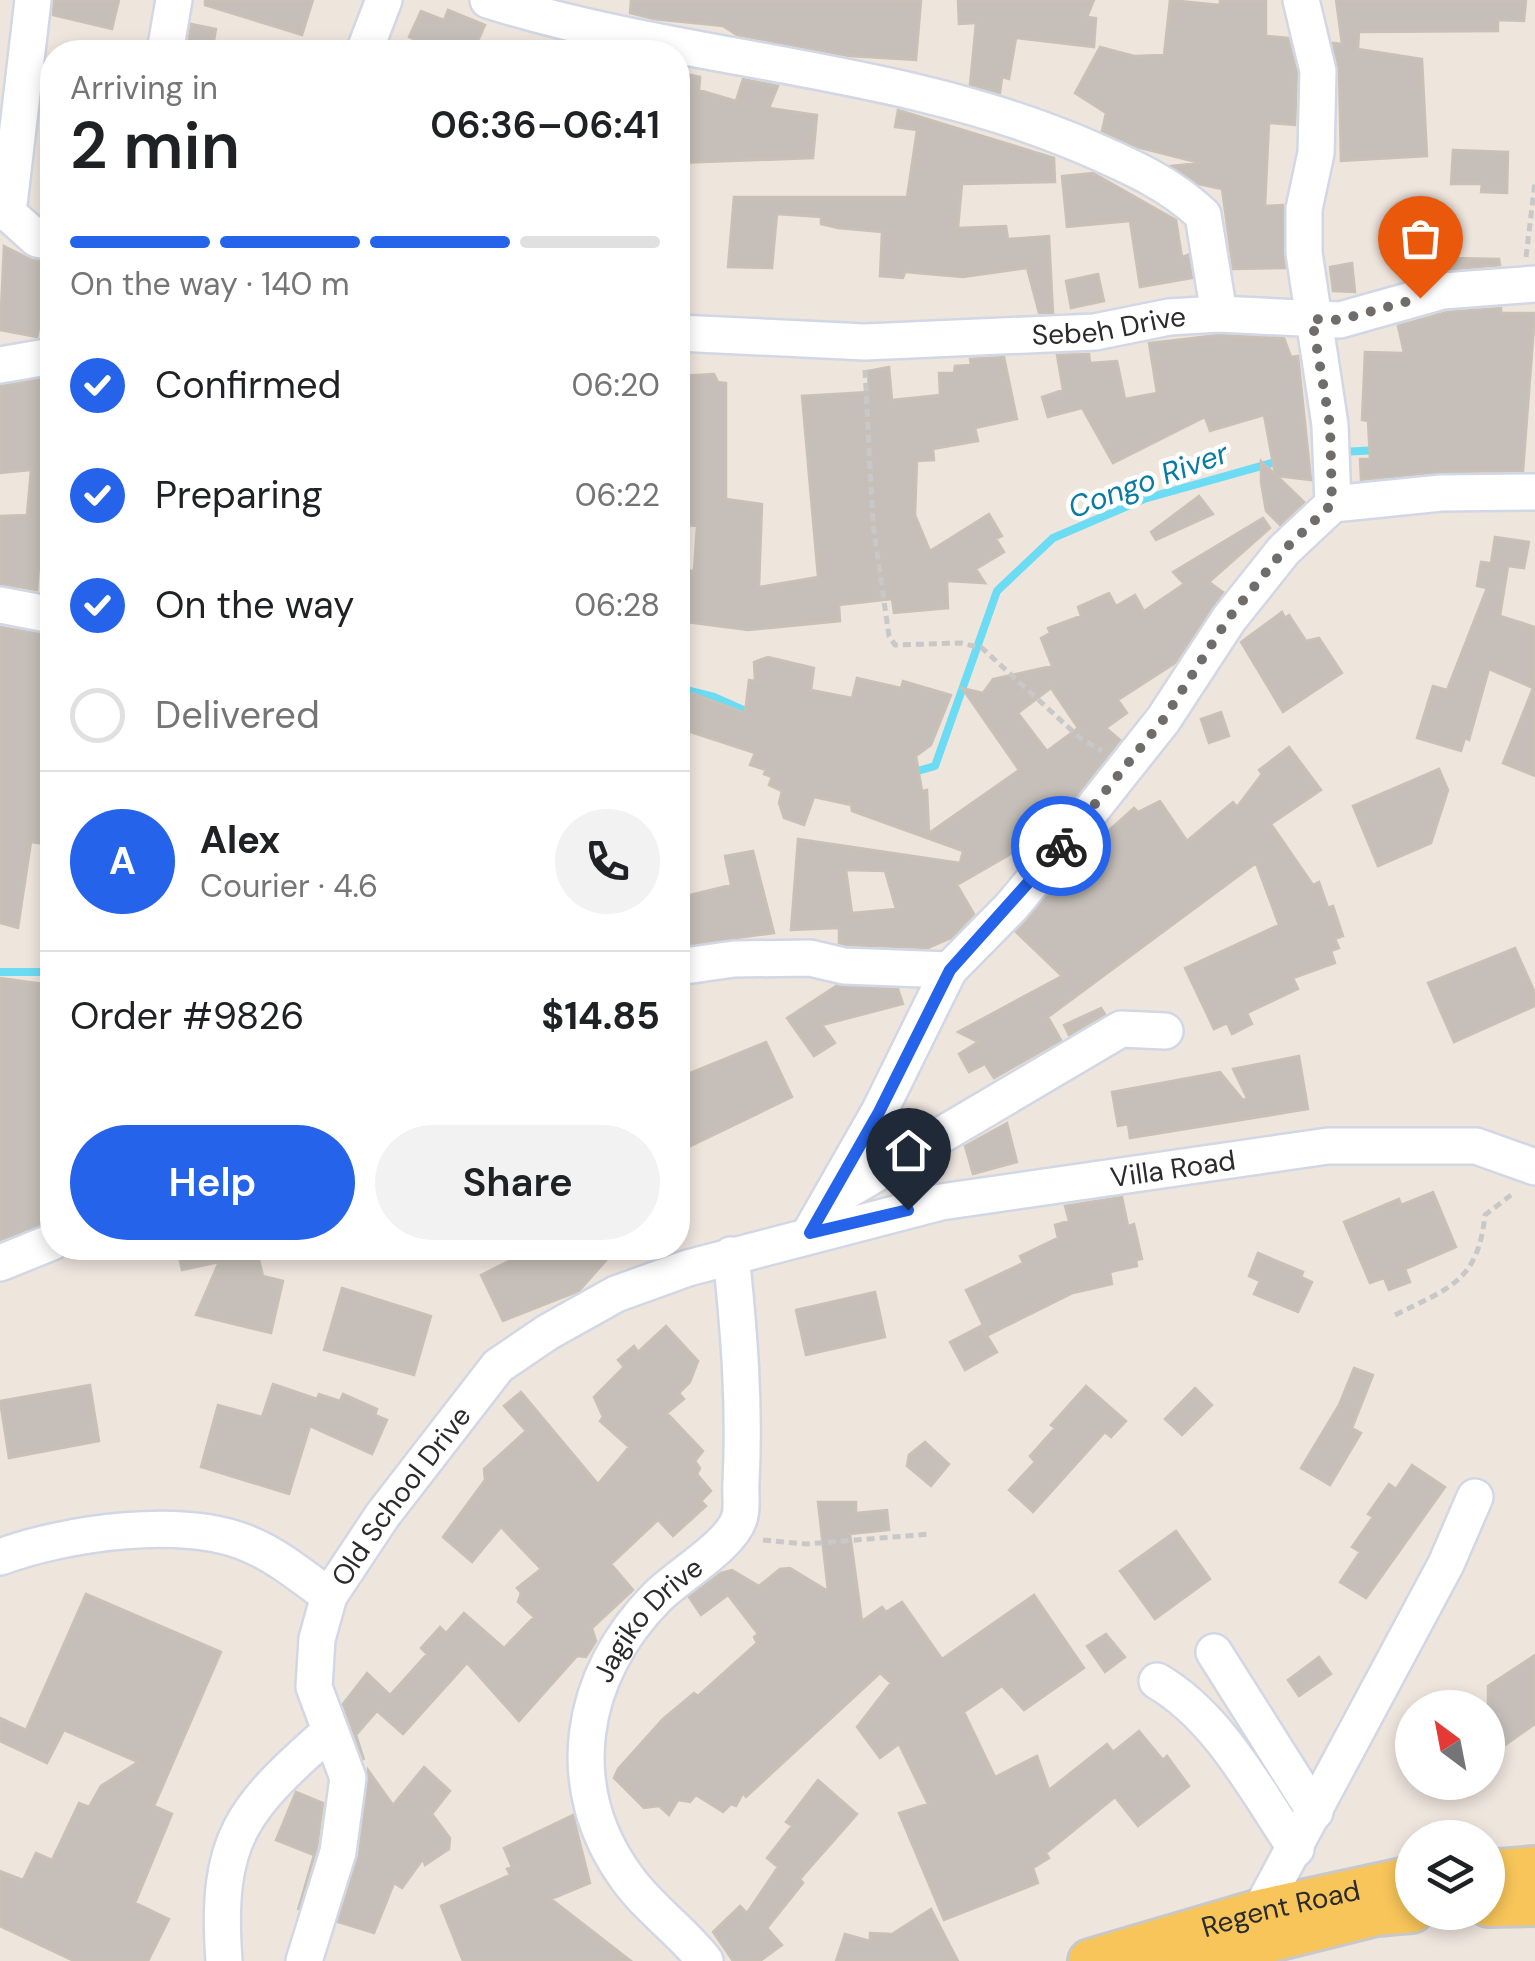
<!DOCTYPE html>
<html lang="en">
<head>
<meta charset="utf-8">
<style>
  :root { --surface:#fff; --page:#f2f2f2; --text:#202124; --muted:#757577; --line:#e0e0e0; --accent:#2563eb }
  body { margin:0; font-family:"DM Sans",sans-serif; background:var(--page); color:var(--text); height:100vh; display:flex; flex-direction:column; font-size:38px; white-space:nowrap }
  * { box-sizing:border-box; margin:0 }
  p { font-size:32px; color:var(--muted) }
  .icon { flex:none; width:55px; height:55px; fill:none; stroke:currentColor; stroke-width:2; stroke-linecap:round; stroke-linejoin:round }
  .map { position:relative; flex:1; overflow:hidden }
  .sheet { position:absolute; left:40px; top:40px; width:650px; height:1220px; display:flex; flex-direction:column; background:var(--surface); border-radius:40px; box-shadow:0 5px 15px #0003 }
  .sheet>* { flex:none }
  .needle { width:65px; rotate:328deg }
  .controls { position:absolute; left:1395px; top:1690px; display:grid; gap:20px }
  .controls a { display:grid; place-items:center; width:110px; height:110px; border-radius:50%; background:var(--surface); box-shadow:0 5px 15px #0003; font-size:50px }
  .pin { position:absolute; display:grid; place-items:center; width:85px; height:85px; color:#fff; margin:-102px -42px; border-radius:50% 50% 50% 0; rotate:-45deg; box-shadow:0 0 10px #0007 }
  .pin .icon { rotate:45deg }
  .courier { position:absolute; display:grid; place-items:center; width:100px; height:100px; margin:-50px; border:8px solid #2563eb; border-radius:50%; background:#fff; color:#222; box-shadow:0 2px 12px #0007 }
  .head em { font-style:normal; font-weight:600 }
  .head div { display:flex; flex-direction:column-reverse }
  .head { display:flex; align-items:center; justify-content:space-between; height:170px; padding:0 30px }
  h1 { font-size:65px; font-weight:600; line-height:75px }
  .bar { display:grid; grid-template-columns:repeat(4,1fr); gap:15px 10px; align-content:center; height:120px; padding:0 30px }
  .bar i { height:12px; border-radius:8px; background:var(--line) }
  .bar .current { background:var(--accent) }
  .bar p { grid-column:span 4 }
  .line { display:flex; align-items:center; gap:25px; padding:0 30px; border-top:2px solid var(--line) }
  .line div { flex:1 }
  .round { display:grid; place-items:center; flex:none; width:105px; height:105px; border-radius:52px; background:var(--page) }
  ol { padding:0 30px; list-style:none }
  li { display:flex; align-items:center; gap:30px; height:110px }
  li p { margin-inline-start:auto }
  li .icon { padding:10px; border-radius:50%; background:var(--accent); color:#fff; stroke-width:4 }
  li:last-child { color:var(--muted) }
  li i { width:55px; height:55px; border:5px solid var(--line); border-radius:50% }
  .button { display:flex; gap:20px; margin-top:auto; padding:20px 30px }
  .button a { flex:1; height:115px; border-radius:60px; background:var(--accent); color:#fff; font-size:40px; font-weight:600; line-height:115px; text-align:center }
  .button a+a { background:var(--page); color:var(--text) }
  .map>svg:first-child { display:block }
  .lines { fill:none; stroke-linecap:round; stroke-linejoin:round }
  .stream { stroke:#6cdbf4; stroke-width:8 }
  .building { fill:#c6bfb9; stroke:#c9c1b6; stroke-width:2.5; fill-rule:evenodd }
  .minor-casing { stroke:#d2d7e5; stroke-width:40 }
  .major-casing { stroke:#c8c8c8; stroke-width:48 }
  .path { stroke:#c8c8c8; stroke-width:5; stroke-dasharray:8 5; stroke-linecap:butt }
  .minor { stroke:#fff; stroke-width:35 }
  .major { stroke:#f7c559; stroke-width:42 }
  .done { stroke:#6f6c69; stroke-width:10; stroke-dasharray:0 18 }
  .route { stroke:#2563eb; stroke-width:12 }
  .labels { text-anchor:middle; dominant-baseline:central; stroke-width:9; stroke-linejoin:round; paint-order:stroke }
  .street-label { font-size:28px; fill:#2b2b2b; stroke:#fff }
  .water-label { font-size:30px; font-style:italic; fill:#087aa3; stroke:#fff }
</style>
</head>
<body>
<div class="map">
<svg width="1535" height="1961" viewBox="0 0 1535 1961">
  <rect width="100%" height="100%" fill="#eee5dd"/>
  <g class="lines">
    <path class="stream" d="M1342,452L1378,450
      M678,688L714,697L752,714
      M911,773L935,766L997,591L1053,538L1144,499L1279,461
      M0,972H41L52,961"/>
  </g>
  <path class="building" d="M54,0H119L112,29L53,15Z
    M205,0H313L302,35L205,5Z
    M631,0L921,1L916,60L849,56L737,35L723,26L654,19L630,13Z
    M958,0H1094L1087,17L1096,18L1094,47L1016,38L1009,79L1002,77L1000,93L970,85L976,23L959,24Z
    M1170,0L1220,5V0H1266V36L1288,38L1297,73L1295,125L1269,123L1265,206L1283,205L1285,268L1233,269L1222,189L1199,184L1172,166L1200,163L1137,147L1102,131L1106,113L1075,93L1100,47L1134,56L1164,55Z
    M1336,0H1526L1524,21L1498,20V31L1359,32L1358,49L1422,59L1427,156L1341,161L1339,71L1333,43L1342,44Z
    M448,10L485,25L473,52H412L417,41L409,37L421,11L444,20Z
    M191,24L216,29L212,52L188,46Z
    M678,72L700,77L699,90L736,101L743,79L778,86L769,108L817,115L813,158L678,163Z
    M898,110L1054,158L1055,182L962,184L958,228L1006,226L1008,239L1049,236L1053,313H1039L1027,268L963,277L905,272L903,278L880,276L882,232L838,228L821,224V217L777,214L772,268L728,267L734,197H907L917,130L895,127Z
    M1453,150L1508,152L1507,193L1481,192L1482,184H1451Z
    M1093,173L1176,220L1182,257L1188,255L1192,278L1140,287L1130,221L1067,227L1062,176Z
    M1436,211H1451L1455,258L1499,259L1500,265L1441,270L1413,277L1411,266L1435,268Z
    M4,246L32,260L52,263V319H41L37,337L0,330Z
    M1352,263L1355,292L1333,291L1330,267Z
    M1098,274L1104,301L1071,308L1066,281Z
    M1501,308V313H1535L1523,471L1441,472L1361,480L1360,459H1370L1368,421L1362,420L1365,352L1404,353L1398,326L1447,312Z
    M1219,335L1284,338L1291,357L1298,356L1311,480L1277,476L1304,502L1280,525L1266,511L1261,482V461L1275,474L1264,415L1210,431L1205,417L1113,463L1082,408L1048,417L1042,397L1063,390L1057,355L1089,354L1090,363L1117,361L1125,399L1157,393L1149,343Z
    M1004,357L1017,419L975,428L978,441L933,449L934,460L917,461L915,515L930,551L989,514L1002,536L996,539L1004,552L976,569L985,583L947,581L948,608L894,613L892,599L839,605L840,621L748,630L678,621L684,570L694,571L697,526L678,524V376L714,374L718,382L726,383V499L762,504L759,587L818,577L802,396L869,392L868,371L889,367L892,400L940,395L939,373H954L955,366L971,365L970,359Z
    M52,377L46,430L52,429V566H39L37,590L0,584V516L27,515L31,470L0,473V386Z
    M1199,496L1213,514L1156,540L1151,532Z
    M1263,518L1270,528L1209,582L1223,592L1175,663L1118,700L1127,713L1106,728L1120,740L1067,807L1021,848L957,885L974,914L951,938L928,948L847,945L839,943V928L791,930L798,839L960,863L963,851L852,811L851,805L814,797L804,825L784,818L779,803L782,791L769,785L772,777L764,774L766,770L750,765L755,753L678,728L682,702L686,704L692,693L745,713L749,680L755,681L754,662L768,657L814,668L811,690L852,698L857,678L901,688L903,681L951,695L931,745L916,756L922,791L927,790L929,833L1019,770L962,688L983,693L993,679L1052,666L1041,638L1050,633L1048,628L1081,616L1078,607L1109,593L1116,606L1135,595L1144,611L1184,584L1173,572ZM1051,688L1078,728L1047,751L1018,713ZM846,870L885,871L896,909L852,913Z
    M1495,537L1529,542L1524,568L1508,566L1500,616L1535,627V776L1503,763L1533,688L1489,669L1469,740L1465,738L1461,751L1417,738L1433,686L1447,690L1487,588L1477,586L1481,562L1496,564L1491,563Z
    M1282,612L1285,618L1289,615L1306,641L1319,638L1342,673L1283,712L1241,642Z
    M0,627L52,636V845L31,842L18,928L0,923Z
    M1221,712L1229,736L1209,743L1201,719Z
    M1289,747L1321,790L1271,824L1313,885L1319,882L1328,908L1333,906L1343,936L1335,939L1339,948L1331,951L1335,963L1293,978L1298,989L1247,1013L1252,1024L1232,1034L1227,1023L1214,1029L1185,968L1279,925L1256,863L1048,1017L1061,1040L994,1078L985,1064L969,1072L959,1054L978,1042L958,1032L1062,976L1016,932L1085,852L1134,808L1138,812L1160,801L1187,841L1233,802L1237,807L1262,774L1259,770Z
    M1439,769L1448,790L1431,843L1378,866L1353,806Z
    M753,851L774,933L678,946V898L731,885L725,856Z
    M1515,948L1535,993V1006L1454,1042L1428,983Z
    M0,978L52,985V1221L0,1240Z
    M836,986L898,989L903,1004L822,1025L835,1043L814,1056L787,1018Z
    M1101,1008L1105,1014L1069,1035L1064,1025Z
    M766,1042L792,1097L678,1152V1114L689,1108L678,1078Z
    M1299,1056L1308,1109L1130,1138L1128,1124L1118,1126L1112,1092L1220,1072L1243,1100L1247,1098L1233,1069Z
    M1007,1123L1017,1162L973,1174L965,1146Z
    M1433,1192L1456,1247L1405,1269L1410,1282L1389,1290L1384,1278L1370,1283L1344,1222L1399,1199L1401,1205Z
    M1122,1197L1128,1226L1134,1224L1142,1259L1136,1260L1137,1266L1110,1272L1112,1284L1073,1293L988,1335L966,1290L1023,1263L1020,1256L1058,1238L1055,1225L1069,1221L1065,1206Z
    M177,1248H256L263,1276L283,1281L271,1333L196,1315L219,1262L182,1270Z
    M535,1248H617L579,1291L503,1321L481,1275Z
    M1258,1253L1303,1272L1301,1277L1312,1282L1298,1312L1254,1294L1260,1281L1249,1276Z
    M342,1288L431,1316L414,1375L324,1350Z
    M875,1292L885,1337L806,1355L796,1310Z
    M666,1326L698,1361L690,1382L679,1393L684,1399L667,1413L703,1451L695,1461L700,1468L697,1474L711,1491L701,1501L706,1506L673,1536L658,1520L611,1564L633,1590L592,1628L596,1641L586,1657L577,1656L519,1721L467,1663L403,1734L377,1711L356,1735L364,1760L343,1704L367,1673L390,1695L427,1654L421,1648L440,1627L446,1633L464,1613L504,1648L534,1617L518,1602L521,1593L517,1588L541,1569L501,1527L472,1562L443,1537L485,1480L484,1469L526,1431L504,1406L521,1392L598,1484L629,1447L600,1421L603,1417L594,1397L624,1367L618,1360L634,1346L638,1352Z
    M981,1326L997,1352L965,1370L950,1342Z
    M1354,1368L1373,1375L1352,1428L1361,1433L1330,1485L1301,1468L1339,1405Z
    M273,1384L317,1399L319,1394L340,1401L343,1394L377,1409L375,1415L387,1420L372,1454L310,1426L289,1494L201,1467L218,1405L262,1417Z
    M90,1385L99,1441L9,1458L0,1401Z
    M1086,1386L1126,1421L1111,1437L1105,1432L1033,1512L1009,1490L1035,1462L1030,1456L1055,1428L1051,1425Z
    M1195,1388L1212,1405L1182,1435L1165,1419Z
    M925,1442L949,1464L931,1486L907,1466L909,1455Z
    M1412,1465L1445,1487L1366,1598L1340,1582L1360,1552L1352,1547L1373,1517L1368,1514L1389,1484L1396,1489Z
    M818,1502H856V1513L887,1510L889,1530L850,1534L862,1621L882,1607L886,1612L902,1602L942,1659L1034,1595L1084,1668L1024,1710L1002,1686L964,1712L995,1777L1037,1756L1049,1790L1107,1744L1113,1752L1139,1731L1163,1760L1167,1756L1189,1786L1138,1826L1115,1797L1046,1853L1049,1858L1033,1868L1038,1883L944,1920L899,1813L928,1804L899,1744L880,1758L857,1727L891,1683L880,1673L746,1797L743,1793L736,1806L731,1804L723,1812L696,1795L690,1802L678,1800L669,1815L659,1806L644,1808L614,1778L618,1769L663,1719L694,1693L698,1696L757,1643L754,1637L758,1634L728,1595L701,1615L689,1597L721,1573L732,1570L759,1586L780,1569L790,1568L828,1591Z
    M1176,1531L1210,1579L1155,1619L1120,1571Z
    M86,1594L221,1652L154,1806L172,1814L135,1903L169,1919L148,1961H74L0,1926V1871L23,1880L36,1853L52,1860L79,1803L89,1807L101,1786L138,1762L64,1730L47,1763L0,1741V1718L26,1730Z
    M1106,1634L1125,1657L1105,1672L1087,1646Z
    M1535,1655V1724L1488,1757V1686Z
    M1319,1657L1331,1674L1299,1696L1288,1680Z
    M424,1767L450,1791L432,1814L450,1838L449,1849L425,1865L423,1859L402,1888L394,1883L374,1933L338,1922L359,1855L368,1770L393,1805Z
    M818,1780L857,1814L800,1879L803,1883L767,1928L782,1945L760,1961H733L713,1932L740,1906L747,1913L778,1867L767,1858L792,1826L786,1822Z
    M296,1792L323,1803L317,1847L298,1910L314,1855L276,1840Z
    M573,1815L590,1883L551,1899L631,1961H463L441,1906L510,1875L507,1869L512,1867L504,1848Z
    M931,1909L958,1961H836L845,1934L870,1941V1933L892,1934Z"/>
  <g class="lines">
    <defs>
      <g id="minor">
        <path d="M33,0L8,213L37,239L52,242"/>
        <path d="M488,0C687,63 901,65 1093,150C1134,168 1170,184 1203,215L1219,314"/>
        <path d="M165,52L174,0"/>
        <path d="M364,52L384,0"/>
        <path id="s1" d="M678,333L865,342L1095,332L1169,317L1219,314L1340,320L1443,291L1535,284"/>
        <path d="M0,365L52,356"/>
        <path d="M1333,504L1441,493L1535,492"/>
        <path d="M0,605L52,615"/>
        <path d="M678,967L734,959L810,958L844,966L949,970"/>
        <path d="M828,1202L1121,1029L1165,1031"/>
        <path d="M810,1233L879,1112L949,970L1011,907L1082,822L1163,720L1229,619L1284,550L1333,504L1330,425L1304,253V209L1316,153L1318,71L1301,0"/>
        <path d="M0,1263L52,1242"/>
        <path d="M0,1557C65,1533 185,1515 251,1545C279,1557 304,1578 329,1596"/>
        <path d="M1214,1652L1315,1812"/>
        <path d="M1157,1681C1219,1717 1256,1790 1296,1849"/>
        <path d="M1260,1911L1446,1564L1475,1497"/>
        <path d="M224,1961C215,1838 242,1809 329,1732"/>
        <path id="s2" d="M304,1961L338,1852L348,1778L314,1687L317,1639L329,1596L382,1516L498,1366L548,1332L616,1294L688,1268L941,1202L1328,1146H1476L1535,1167"/>
        <path id="s3" d="M705,1961C682,1931 649,1909 627,1878C560,1786 579,1676 657,1597C679,1575 730,1546 739,1519C743,1509 740,1494 741,1482C745,1405 739,1331 731,1255"/>
      </g>
      <g id="major">
        <path d="M1488,1872L1535,1868"/>
        <path d="M1488,1905L1535,1904"/>
        <path id="s4" d="M1090,1961L1260,1911L1412,1878"/>
        <path d="M1187,1961L1376,1914L1412,1911"/>
      </g>
    </defs>
    <use href="#minor" class="minor-casing"/>
    <use href="#major" class="major-casing"/>
    <path class="path" d="M1526,257L1535,182
      M865,370L873,524L889,636L895,645L961,643L982,648L1080,738L1102,751
      M1395,1315C1450,1288 1478,1281 1485,1215L1515,1192
      M763,1540L806,1544L931,1534"/>
    <use href="#minor" class="minor"/>
    <use href="#major" class="major"/>
  </g>
  <g class="lines">
    <path class="done" d="M1061,846L1163,720L1228,619L1284,550L1332,504L1330,425L1312,319L1340,320L1420,298"/>
    <path class="route" d="M908,1210L810,1233L879,1112L950,970L1061,846"/>
  </g>
  <g class="labels">
    <g class="street-label">
      <text stroke="none"><textPath href="#s1" startOffset="432">Sebeh Drive</textPath></text>
      <text stroke="none"><textPath href="#s2" startOffset="1375">Villa Road</textPath></text>
      <text stroke="none"><textPath href="#s2" startOffset="502">Old School Drive</textPath></text>
      <text stroke="none"><textPath href="#s3" startOffset="400">Jagiko Drive</textPath></text>
      <text stroke="none"><textPath href="#s4" startOffset="198">Regent Road</textPath></text>
    </g>
    <g class="water-label">
      <text transform="translate(1148 480) rotate(-20)">Congo River</text>
    </g>
  </g>
</svg>
<div class="controls">
<a><svg class="needle" viewBox="-14 -14 28 28"><path d="M0-13l5 13h-10z" fill="#e53935"/><path d="M0 13l5-13h-10z" fill="#757577"/></svg></a>
<a><svg class="icon" aria-label="layers" viewBox="0 0 24 24"><path d="M12 4l9 5-9 5-9-5zM3 14l9 5 9-5"/></svg></a>
</div>
<div class="pin" style="left:1420px;top:298px;background:#ea580c"><svg class="icon" aria-label="bag" viewBox="0 0 24 24"><path d="M5 8h14l-1 12H6zM9 8a3 3 0 0 1 6 0"/></svg></div>
<div class="pin" style="left:908px;top:1210px;background:#1f2937"><svg class="icon" aria-label="home" viewBox="0 0 24 24"><path d="M3 11l9-7 9 7M6 9v11h12V9"/></svg></div>
<div class="courier" style="left:1061px;top:846px"><svg class="icon" aria-label="bike" viewBox="0 0 24 24"><circle cx="6" cy="16" r="4"/><circle cx="18" cy="16" r="4"/><path d="M6 16l4-8h5l3 8M10 8l3 8H6M13 5h3"/></svg></div>
<section class="sheet">
<div class="head"><div><h1>2 min</h1><p>Arriving in</p></div><em>06:36–06:41</em></div>
<div class="bar"><i class="current"></i><i class="current"></i><i class="current"></i><i></i><p>On the way · 140 m</p></div>
<ol>
<li><svg class="icon" aria-label="check" viewBox="0 0 24 24"><path d="M5 12l5 5 9-10"/></svg>Confirmed<p>06:20</p></li>
<li><svg class="icon" aria-label="check" viewBox="0 0 24 24"><path d="M5 12l5 5 9-10"/></svg>Preparing<p>06:22</p></li>
<li><svg class="icon" aria-label="check" viewBox="0 0 24 24"><path d="M5 12l5 5 9-10"/></svg>On the way<p>06:28</p></li>
<li><i></i>Delivered</li>
</ol>
<div class="line" style="height:180px"><b class="round" style="background:var(--accent);color:#fff">A</b><div><b>Alex</b><p>Courier · 4.6</p></div><a class="round"><svg class="icon" aria-label="phone" viewBox="0 0 24 24"><path d="M5 4h4l2 5-3 2q2 4 5 5l2-3 5 2v4C11 20 4 13 5 4z"/></svg></a></div>
<div class="line" style="height:130px"><div>Order #9826</div><b>$14.85</b></div>
<div class="button"><a>Help</a><a>Share</a></div>
</section>
</div>
</body>
</html>
